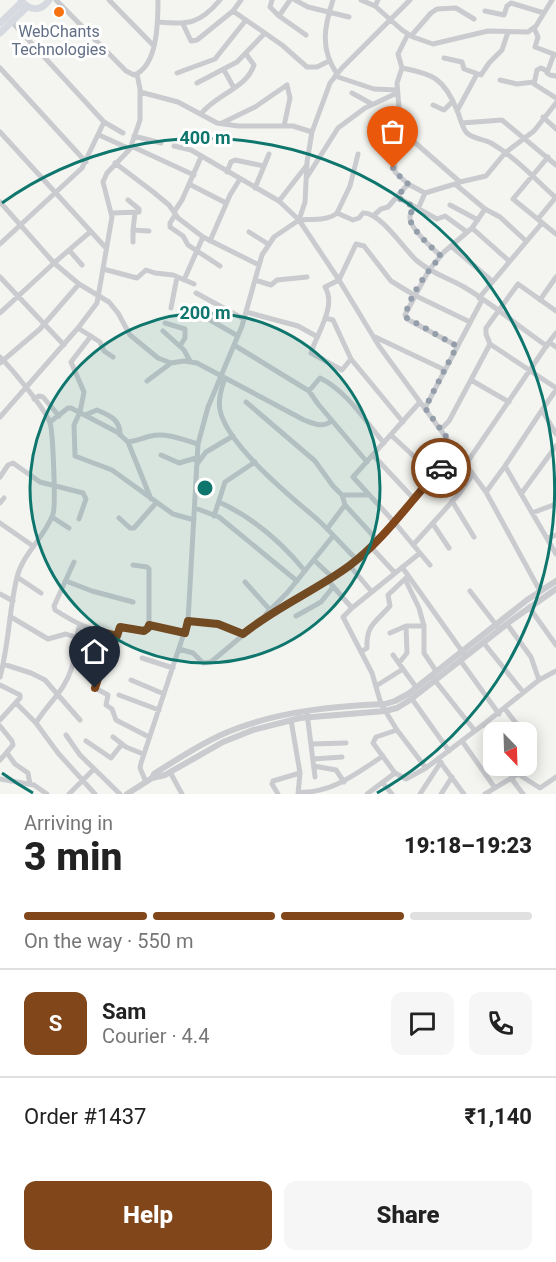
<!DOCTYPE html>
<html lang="en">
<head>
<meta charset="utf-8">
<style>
  :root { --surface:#fff; --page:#f6f6f6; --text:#222; --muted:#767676; --line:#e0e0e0; --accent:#81461a }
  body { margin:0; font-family:Roboto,sans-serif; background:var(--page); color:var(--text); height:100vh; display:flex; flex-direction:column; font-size:22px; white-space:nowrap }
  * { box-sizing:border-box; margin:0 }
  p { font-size:20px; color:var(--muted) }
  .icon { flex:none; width:33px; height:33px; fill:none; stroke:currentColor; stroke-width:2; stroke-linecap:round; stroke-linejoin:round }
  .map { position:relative; height:794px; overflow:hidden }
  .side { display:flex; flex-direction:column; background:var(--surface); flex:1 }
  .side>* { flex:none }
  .needle { width:39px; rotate:157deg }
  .tools { position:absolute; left:483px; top:722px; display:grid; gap:12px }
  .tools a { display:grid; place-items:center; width:54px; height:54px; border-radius:12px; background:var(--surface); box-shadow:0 3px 15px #0003; font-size:30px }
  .pin { position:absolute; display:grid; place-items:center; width:51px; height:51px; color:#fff; margin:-62px -26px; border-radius:50% 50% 50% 0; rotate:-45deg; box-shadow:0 0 6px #0007 }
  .pin .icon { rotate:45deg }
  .courier { position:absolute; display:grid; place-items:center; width:60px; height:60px; margin:-30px; border:4px solid #81461a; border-radius:50%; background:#fff; color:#222; box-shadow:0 2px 8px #0007 }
  .overview em { font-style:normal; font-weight:800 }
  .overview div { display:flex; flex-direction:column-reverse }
  .overview { display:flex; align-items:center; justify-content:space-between; height:102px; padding:0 24px }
  h1 { font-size:39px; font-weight:800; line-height:45px }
  .bar { display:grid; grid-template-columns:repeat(4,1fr); gap:9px 6px; align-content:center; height:72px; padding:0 24px }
  .bar i { height:8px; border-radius:4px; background:var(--line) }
  .bar .current { background:var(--accent) }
  .bar p { grid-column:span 4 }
  .line { display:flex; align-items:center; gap:15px; padding:0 24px; border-top:2px solid var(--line) }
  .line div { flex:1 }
  .round { display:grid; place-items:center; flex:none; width:63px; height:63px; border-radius:12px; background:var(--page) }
  .cta { display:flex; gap:12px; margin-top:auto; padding:12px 24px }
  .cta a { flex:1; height:69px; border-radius:12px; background:var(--accent); color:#fff; font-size:24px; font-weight:800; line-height:69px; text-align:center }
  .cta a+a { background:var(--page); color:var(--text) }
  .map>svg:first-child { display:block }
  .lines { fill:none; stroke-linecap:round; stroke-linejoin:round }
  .minor { stroke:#c9cbcf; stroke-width:5 }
  .tertiary { stroke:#c9cbcf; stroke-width:6 }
  .secondary { stroke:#d6d9df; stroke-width:7 }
  .done { stroke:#949daa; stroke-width:6; stroke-dasharray:0 10.8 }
  .route { stroke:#81461a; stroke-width:8 }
  .ring { fill:none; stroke:#0f766e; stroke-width:3 }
  .poi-dot { fill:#f67110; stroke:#fff; stroke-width:2 }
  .labels { text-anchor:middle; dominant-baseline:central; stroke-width:6; stroke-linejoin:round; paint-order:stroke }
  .poi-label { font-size:16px; fill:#616e85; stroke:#fff }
  .centre { fill:#0f766e; stroke:#fff; stroke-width:3 }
  .ring-label { font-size:18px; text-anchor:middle; font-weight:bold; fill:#0f766e; stroke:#fff; stroke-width:6; stroke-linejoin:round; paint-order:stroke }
</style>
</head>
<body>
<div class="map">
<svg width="556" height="794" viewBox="0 0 556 794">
  <rect width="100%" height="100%" fill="#f4f5f0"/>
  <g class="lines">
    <path class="minor" d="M56,0L126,71L134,75C158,66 158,21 158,0
      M109,0L154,46
      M272,0L270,7L279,16L306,35
      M295,0L308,7L349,17
      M333,0C324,27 320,49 337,74
      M361,0L375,6
      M378,0L375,6L402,30L413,37L433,44L488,31L528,32L536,26L552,0
      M233,11L282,45L307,67H317L329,61
      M485,11L504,15L507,6L511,3L544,13
      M279,16L290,0
      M158,22C188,25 200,24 220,0
      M183,24L191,41L197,40L233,11L241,0
      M534,28L538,37L535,47L556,55
      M408,34L398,54L402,68L397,83L399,108L394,132L395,172L408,184L425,193L455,184L485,209L500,217L526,241
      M411,36L431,13L437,9L456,8L474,19
      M554,54L547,73L550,75L556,76
      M444,58L462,62L464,69L481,75L489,63L502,50L508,32
      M0,68L86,162
      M402,68C434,74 444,79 457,110C460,117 462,127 466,132C472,139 483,139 491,143C515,157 535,179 555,197
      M224,70L234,88
      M547,71L541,68L537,70L534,84L556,98
      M177,73L215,59L246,20
      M335,76L374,89L397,90
      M500,80L517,84L534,82
      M197,83L237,62L265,33
      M140,92L178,102L217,123L238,126H293L312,132
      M352,93L372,104
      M433,105L444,110L453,101
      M457,111L477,74
      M201,114C215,95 247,88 254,65L246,54
      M543,117L556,129
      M104,122L123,133
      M222,123L255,107L287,85L290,98L284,126
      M462,123L502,120L556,165
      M0,132L106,248
      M394,132L412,140L460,182L459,183
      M99,135L130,149
      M134,136L161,143
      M131,146L194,175
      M174,146L191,150L279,201L299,220L339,280L379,346L486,492L540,591
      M548,157L513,199L556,234
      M115,163L152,191L169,205L178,218L203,237L259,265
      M227,172L231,162L235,160L264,166
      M307,177L338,128L365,108L397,93
      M460,182L486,176L505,153L534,131L556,103
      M189,184L226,203
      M255,188L269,154
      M397,197L437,219L445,216L467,232
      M279,201L307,165
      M0,202L54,263L79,284L40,329L0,363
      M450,205L478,220
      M414,207C413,210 410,213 410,216C408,227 433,249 441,256
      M418,209L425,193
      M174,212L182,200L201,157
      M112,213L139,212V209L128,200
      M135,213L133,230L149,231
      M337,213L353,220L359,218L363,213C379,211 404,249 416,260C432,274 447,277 464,287C493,304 519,327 547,346
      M175,215L170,223V227L183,236L188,245L220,266
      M373,216L381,209L388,207L408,184
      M538,219L556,197
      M299,220C311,219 328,221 337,213L350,186L358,154
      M472,228L509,261
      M133,230V242
      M249,232L268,244
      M210,241L230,195L240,179
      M0,244L82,168L104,122L12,22
      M451,246L492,281
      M69,250L82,265
      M103,269L137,278L146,270L155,273L173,275L194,284
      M0,277L64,345
      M184,280L203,237
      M255,280L271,285L277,280L307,277
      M79,284L109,302L118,313L130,335L158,358L171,363L184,361L197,363L304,420C315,424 322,428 332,421
      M196,293L244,319
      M479,298L542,223
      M540,300L556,277
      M171,308L177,277
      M556,311L518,284L486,328V334L490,344L556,388
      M246,312L298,326L316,336
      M0,313L54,263L90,232
      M325,318L333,320L351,359L403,422
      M210,320L238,336
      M165,323L185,329V338L180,346
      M78,328L100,342L104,351L113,357
      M163,331L184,350L190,361
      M91,336L71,362L84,392L80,412L74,425L75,456L112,470L173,514L194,520
      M373,336L445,370
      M549,342L556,333
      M234,345L309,391L318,404L367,462
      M457,346L407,319L405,315L429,270L444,252L472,228L485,209
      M0,357C11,368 46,410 50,423C53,432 56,506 53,514C45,537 23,553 17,577C9,610 9,644 0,677
      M351,359L342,370L311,353C317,333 337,306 325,287L339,280L356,244L364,246L391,281L414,295L470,322
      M225,378C221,390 217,402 221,414C232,449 290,496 318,520C331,532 344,547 357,560
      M471,380L509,402
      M147,381L171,363
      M309,391L320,378C347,391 365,421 384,443
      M34,399L39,396L43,397L59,416
      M246,402L315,461L333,486L342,495L345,505
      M425,408L482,300
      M542,410L556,390
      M85,415L97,410C109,415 121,420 120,435
      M0,417L78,328L97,303L112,217L103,182L107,173L130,149L140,120V89L137,74
      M50,422L68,408H71L117,432L128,442L151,499
      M441,429L449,421L490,344
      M391,435L434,475
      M128,442C138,441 142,438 151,436C165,432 185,440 198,444
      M161,455L179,463L196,458
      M373,455L414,499
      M197,464L206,452L233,436
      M466,464L549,342L556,347
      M505,466L542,410L556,434
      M0,477L8,465L13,463L40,482L83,493L86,499L79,519
      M486,492L505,466L556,554
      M521,494L556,446
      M342,495H369
      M452,501L474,537
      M219,502C252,517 282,543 305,571
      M0,503L4,498
      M195,508L219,517L297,581
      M532,513L556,504
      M214,516L225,482L255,462
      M52,517L69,528
      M119,518L130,528H134L156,503
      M0,523L33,546
      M433,524L449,548
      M327,529L345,505L378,541
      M547,538L556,535
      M413,545L459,494L473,474
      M371,547L395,573
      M420,553L352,608L343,617L372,673L381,704L397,730L426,768
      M314,560L332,577
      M74,562L54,606L55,610C77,624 91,631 117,636L120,627L144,631L148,628L149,625L185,633
      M133,565L147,567L149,569V625
      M430,565L395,523L456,450
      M350,566L372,592
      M402,567L464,654
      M17,577L41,593
      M405,579L419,608L424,626V653L436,671
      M66,581L92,591L133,602
      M245,582L270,610
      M331,584L352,608
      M470,591L500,630
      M0,594L13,601
      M529,607L556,645
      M266,614L287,593L333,536
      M296,616L321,602L333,587
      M11,617L48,639L66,634L75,637
      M188,621L218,624L243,634
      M507,624L531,657L539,680
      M80,625C74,639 76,653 72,667C65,691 48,703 36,723L58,753L95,794
      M105,633L101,648V672L95,688L108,695L106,705L112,709L116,720L149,737
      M390,633L406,626H424
      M483,642L523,692
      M179,649L193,653L203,663L211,662L260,621L350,566L371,547L395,523L353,477L420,402
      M361,652L367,648C366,625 375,623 390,606L388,595L407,577
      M393,655L416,687
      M142,658L173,668
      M460,660L499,714
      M399,663L407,653L406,626
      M3,664L31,673L45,680L80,720
      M433,678L475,731
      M131,680L164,694
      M0,685L20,695V698L0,720
      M376,686L403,669
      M119,695L159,710
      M412,699L449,751
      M16,703L36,723
      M505,709L523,732
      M307,713L315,777
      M0,726L12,741L13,745L0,760
      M397,730L376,737L373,743L395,773L406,779L426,768L484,724
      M66,735L80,755L120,794
      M113,737L126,747L143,754
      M494,738L484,724L539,680L556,671
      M86,741L111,758L122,744
      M462,741L495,788
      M311,744L346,743
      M7,753L15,764L28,773L30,784
      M313,759L342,757
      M438,759L464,794
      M512,765L518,774L540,788L556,777
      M314,766L336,770L344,782
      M170,772L182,794
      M511,778L523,794
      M0,779L34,785L47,794
      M146,782L140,768L141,763L188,621L198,444L208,407L242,326L262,255L274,237L299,220L305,202L307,162L312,132L330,83L342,68L410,0
      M383,783L392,794
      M299,792C331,794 357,773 383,756
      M69,794L94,769
      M278,794L272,784L273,781L300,773L291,720
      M298,794L300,773
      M367,794L395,773
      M420,794L441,762
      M441,794L452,777
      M485,794L518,774"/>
    <path class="tertiary" d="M152,778L154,774L160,770C184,755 210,738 238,728C284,711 335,706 385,704L395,701L408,694L527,600L556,581
      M127,794L152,778L165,775L223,742L253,730L300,718L385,711L397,708L410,700L512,620L556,589"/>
    <path class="secondary" d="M21,0C29,11 41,12 49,0
      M0,23L22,2
      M0,33L27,7"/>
  </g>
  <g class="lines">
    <path class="done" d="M393,168L395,172L408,184L397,197L414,207C413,210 410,213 410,216C408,227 433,249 441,256C427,272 409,296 405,317L457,346L425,408L456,450L441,468"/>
    <path class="route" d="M95,688L100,672L101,648L105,633L117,636L120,627L144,631L148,628L149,625L185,633L188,621L218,624L243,634C276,607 315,591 349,566C385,539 410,501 441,468"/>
  </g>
  <circle cx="205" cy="488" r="175" fill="#0f766e" fill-opacity=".12"/>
  <g class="ring">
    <circle cx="205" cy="488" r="175"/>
    <path d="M33 793A350 350 0 0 1 2 773M2 203A350 350 0 1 1 377 793"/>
  </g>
  <circle class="poi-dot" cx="59" cy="12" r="6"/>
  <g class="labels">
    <g class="poi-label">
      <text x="59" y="31">WebChants<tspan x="59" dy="18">Technologies</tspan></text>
    </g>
  </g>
  <circle cx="205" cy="488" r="9" class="centre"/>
  <g class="ring-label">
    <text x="205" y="144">400 m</text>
    <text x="205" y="319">200 m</text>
  </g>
</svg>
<div class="tools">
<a><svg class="needle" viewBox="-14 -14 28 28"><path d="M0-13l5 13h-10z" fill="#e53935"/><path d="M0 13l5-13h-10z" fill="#767676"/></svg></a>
</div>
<div class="pin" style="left:393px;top:168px;background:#ea580c"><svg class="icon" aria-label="bag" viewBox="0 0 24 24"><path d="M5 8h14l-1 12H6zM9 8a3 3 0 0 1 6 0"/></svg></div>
<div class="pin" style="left:95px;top:688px;background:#1f2937"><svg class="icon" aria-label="home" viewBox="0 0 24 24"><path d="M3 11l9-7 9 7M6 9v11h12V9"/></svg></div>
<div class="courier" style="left:441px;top:468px"><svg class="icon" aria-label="car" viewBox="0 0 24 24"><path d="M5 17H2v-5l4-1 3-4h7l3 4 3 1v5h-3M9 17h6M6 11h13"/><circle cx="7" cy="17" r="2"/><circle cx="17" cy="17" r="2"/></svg></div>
</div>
<section class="side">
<div class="overview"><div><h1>3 min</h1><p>Arriving in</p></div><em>19:18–19:23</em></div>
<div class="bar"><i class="current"></i><i class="current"></i><i class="current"></i><i></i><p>On the way · 550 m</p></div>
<div class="line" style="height:108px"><b class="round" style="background:var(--accent);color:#fff">S</b><div><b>Sam</b><p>Courier · 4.4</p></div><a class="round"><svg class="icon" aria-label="chat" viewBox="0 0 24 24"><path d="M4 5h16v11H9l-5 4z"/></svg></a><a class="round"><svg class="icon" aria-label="phone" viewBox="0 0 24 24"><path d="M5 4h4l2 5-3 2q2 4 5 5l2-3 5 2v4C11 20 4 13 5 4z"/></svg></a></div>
<div class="line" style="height:78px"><div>Order #1437</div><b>₹1,140</b></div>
<div class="cta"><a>Help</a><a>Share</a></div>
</section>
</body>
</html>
